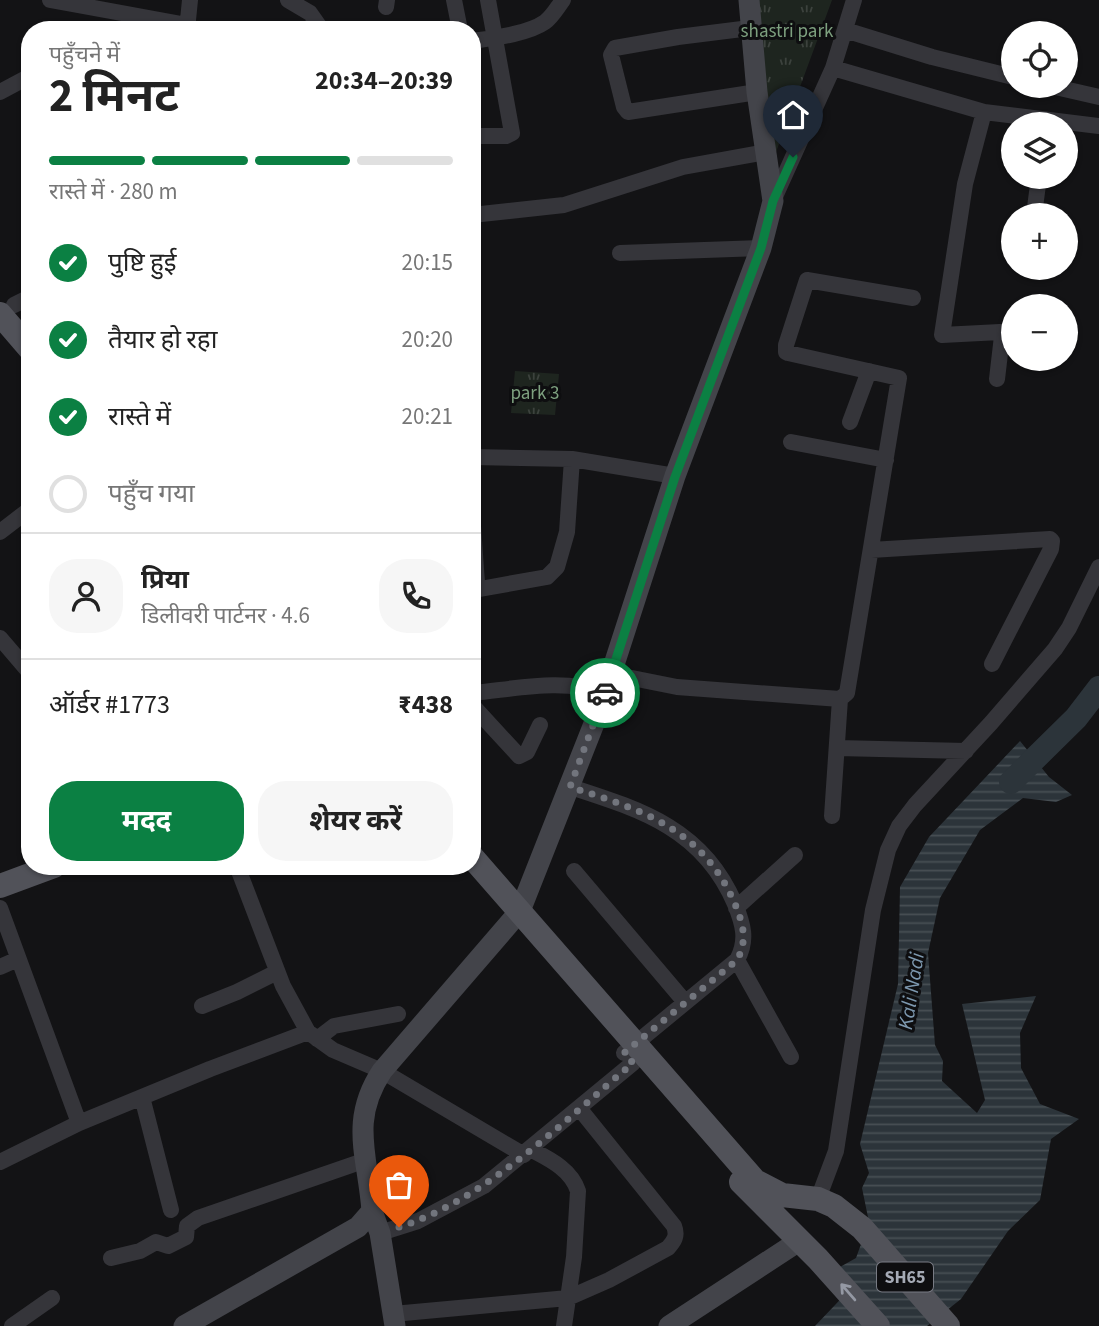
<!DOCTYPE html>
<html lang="hi">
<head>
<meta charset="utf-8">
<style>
  :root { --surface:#fff; --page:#f6f6f6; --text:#222; --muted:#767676; --line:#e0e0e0; --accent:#0b8043 }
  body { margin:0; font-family:"Source Sans 3","Noto Sans Devanagari",sans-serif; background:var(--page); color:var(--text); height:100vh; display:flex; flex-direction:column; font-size:26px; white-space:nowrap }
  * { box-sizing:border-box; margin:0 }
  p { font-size:23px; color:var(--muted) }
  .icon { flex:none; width:38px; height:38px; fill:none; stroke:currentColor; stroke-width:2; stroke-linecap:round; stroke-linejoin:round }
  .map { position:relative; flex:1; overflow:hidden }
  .sheet { position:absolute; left:21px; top:21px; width:460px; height:854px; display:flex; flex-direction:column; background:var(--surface); border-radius:28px; box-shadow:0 2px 5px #0004 }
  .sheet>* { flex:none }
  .controls { position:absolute; left:1001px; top:21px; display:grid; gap:14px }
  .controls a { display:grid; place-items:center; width:77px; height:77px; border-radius:50%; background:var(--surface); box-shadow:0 2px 5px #0004; font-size:35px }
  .pin { position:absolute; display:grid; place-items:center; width:60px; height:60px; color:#fff; margin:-72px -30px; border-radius:50% 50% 50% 0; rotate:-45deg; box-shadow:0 0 7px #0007 }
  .pin .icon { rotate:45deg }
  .courier { position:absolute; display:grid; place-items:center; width:70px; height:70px; margin:-35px; border:5px solid #0b8043; border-radius:50%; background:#fff; color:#222; box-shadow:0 2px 9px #0007 }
  .headline em { font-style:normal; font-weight:700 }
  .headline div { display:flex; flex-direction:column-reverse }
  .headline { display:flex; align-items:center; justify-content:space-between; height:119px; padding:0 28px }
  h1 { font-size:46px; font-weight:700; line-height:52px }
  .bar { display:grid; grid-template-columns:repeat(4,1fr); gap:10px 7px; align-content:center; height:84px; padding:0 28px }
  .bar i { height:9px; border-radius:5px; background:var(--line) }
  .bar .active { background:var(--accent) }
  .bar p { grid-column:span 4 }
  .line { display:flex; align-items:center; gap:18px; padding:0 28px; border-top:2px solid var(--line) }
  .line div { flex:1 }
  .round { display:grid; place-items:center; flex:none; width:74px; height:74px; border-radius:28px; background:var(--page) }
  ol { padding:0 28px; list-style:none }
  li { display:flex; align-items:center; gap:21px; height:77px }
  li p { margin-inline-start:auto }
  li .icon { padding:7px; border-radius:50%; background:var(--accent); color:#fff; stroke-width:4 }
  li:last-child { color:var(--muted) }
  li i { width:38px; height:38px; border:4px solid var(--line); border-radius:50% }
  .button { display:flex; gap:14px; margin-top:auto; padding:14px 28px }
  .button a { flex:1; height:80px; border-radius:28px; background:var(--accent); color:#fff; font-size:28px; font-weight:700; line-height:80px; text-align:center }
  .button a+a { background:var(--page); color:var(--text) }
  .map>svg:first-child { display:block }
  .grass { fill:url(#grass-tufts) }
  .water { fill:url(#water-rules) }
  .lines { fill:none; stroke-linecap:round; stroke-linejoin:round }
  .river { stroke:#2c343a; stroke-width:24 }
  .street { stroke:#35353a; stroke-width:16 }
  .secondary { stroke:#43444a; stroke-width:21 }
  .primary { stroke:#515259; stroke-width:24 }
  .oneway { stroke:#9498a3 }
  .done { stroke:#72757d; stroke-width:7; stroke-dasharray:0 12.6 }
  .route { stroke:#0b8043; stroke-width:9 }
  .labels { text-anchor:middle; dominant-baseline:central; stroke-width:6; stroke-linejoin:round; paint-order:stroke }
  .shield { fill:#0e0e10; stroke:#787b84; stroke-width:2 }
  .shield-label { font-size:18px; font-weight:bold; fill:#a5aab5 }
  .park-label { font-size:19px; fill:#7da07f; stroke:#0e0e10 }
  .water-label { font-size:21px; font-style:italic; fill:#7d98af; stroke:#0e0e10 }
</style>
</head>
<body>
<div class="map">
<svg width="1099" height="1326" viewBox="0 0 1099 1326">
  <defs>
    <pattern id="grass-tufts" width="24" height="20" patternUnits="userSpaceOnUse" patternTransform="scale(1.75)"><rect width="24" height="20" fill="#1e251f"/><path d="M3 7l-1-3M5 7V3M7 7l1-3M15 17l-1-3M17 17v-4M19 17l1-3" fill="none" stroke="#3c423d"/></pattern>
    <pattern id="water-rules" width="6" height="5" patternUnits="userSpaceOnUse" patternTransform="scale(1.75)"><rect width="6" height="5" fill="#2c343a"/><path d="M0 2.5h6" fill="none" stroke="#484f54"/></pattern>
  </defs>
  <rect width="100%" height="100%" fill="#131315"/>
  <path class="grass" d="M754,0H832L769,171Z
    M515,371L559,374L555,415L511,413Z"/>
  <path class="water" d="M1020,741L1049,777L1072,795L1056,802L1023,798L980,830L940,898L928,953L935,1045L943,1061L942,1081L977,1113L985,1100L962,1004L1036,996L1020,1033L1021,1068L1040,1104L1079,1119L1051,1139L1040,1200L1008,1231L961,1299L927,1326H815L855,1284L840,1267L856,1258L869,1222L862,1188L869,1173L860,1144L898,984L900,887L929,837Z"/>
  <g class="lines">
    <path class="river" d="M1011,782L1076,718L1099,688"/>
    <path class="street" d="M50,0L187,25
      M288,0L310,13L322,30
      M454,0L460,30
      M386,7L387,0
      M750,28L678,37L615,48L611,55L624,107L628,112L757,92
      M187,30L190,0
      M845,30L932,57L1013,77
      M472,41C493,38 528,34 545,22C552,17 557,8 563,0
      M833,68L984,112L1099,126
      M1051,86L1099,97
      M0,92L30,76
      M984,112L965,184L942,335L1000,332L1002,336L997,379
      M472,136H506L512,133L488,0
      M773,201L833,68L854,0
      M472,215L564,205L683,167L766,152
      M1034,215L1039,177
      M620,253L761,248
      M14,305L30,297
      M850,422L869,371
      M791,442L886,460
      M472,457L572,459L675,476
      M472,512L477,583L480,589L547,577L557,567L567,532L572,459
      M0,532L30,509
      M871,550L1050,539L1052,541L1051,549L992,664
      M0,638L30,673
      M612,674L677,687L840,699L847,693L899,378L788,353L786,352V345L807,280L913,298
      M472,693C516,689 563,678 604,693
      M472,705L519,756L527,752L540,725
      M837,748L966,751
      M571,787C642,810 703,829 735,904C743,924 748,940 737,960L624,1053
      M832,816L840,699
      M237,866L283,986L308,1032L333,1050L382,1071L524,1155
      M574,871L685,1002
      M0,908L79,1123L210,1069L308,1032
      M736,908L795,855
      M737,960L791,1057
      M0,967L18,959
      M202,1006L237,992L277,972
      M317,1039L334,1026L398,1014
      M142,1097L171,1210
      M530,1149C549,1159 571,1169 578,1191L574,1257L564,1326
      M0,1162L79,1123
      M818,1199L836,1151L873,910L888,850L899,826L915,805L991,723L1055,649L1069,628L1099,567
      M380,1233L418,1221L484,1186L633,1063
      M111,1258L140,1251L156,1242L168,1246L186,1237L187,1226L198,1218L366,1160
      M393,1314L568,1298L609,1280L668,1248C674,1241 678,1236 674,1226L579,1108
      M12,1326L52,1298"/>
    <path class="secondary" d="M372,1211L380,1233L395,1326
      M184,1326L358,1227L372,1211C368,1156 349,1121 382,1071L520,911L599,711L675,476L761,248L773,201L757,92L749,0
      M669,1326L799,1241"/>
    <path class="primary" d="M0,314L30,349
      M472,857L755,1181L782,1195L818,1199L834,1206L862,1228L948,1326
      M0,886L54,866
      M741,1182L818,1259L878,1326"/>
  </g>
  <defs><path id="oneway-shaft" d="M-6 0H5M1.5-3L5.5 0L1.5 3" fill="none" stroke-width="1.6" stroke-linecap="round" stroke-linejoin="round" transform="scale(1.75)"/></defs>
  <use class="oneway" href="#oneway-shaft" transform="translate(848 1292) rotate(-131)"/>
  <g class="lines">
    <path class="done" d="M399,1227C484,1201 565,1120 633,1063L624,1053L737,960C748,940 743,924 735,904C703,829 642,810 570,787L605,693"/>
    <path class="route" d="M605,693L675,477L761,248L773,201L793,157"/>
  </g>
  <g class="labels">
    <rect class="shield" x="877" y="1262.5" width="56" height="29" rx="5"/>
    <g class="shield-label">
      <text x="905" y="1277">SH65</text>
    </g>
    <g class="park-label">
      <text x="787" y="31">shastri park</text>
      <text x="535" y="393">park 3</text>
    </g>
    <g class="water-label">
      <text transform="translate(911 991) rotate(-81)">Kali Nadi</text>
    </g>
  </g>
</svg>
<div class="controls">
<a><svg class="icon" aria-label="locate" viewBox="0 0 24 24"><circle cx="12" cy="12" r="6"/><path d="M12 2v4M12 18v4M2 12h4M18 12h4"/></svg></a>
<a><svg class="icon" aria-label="layers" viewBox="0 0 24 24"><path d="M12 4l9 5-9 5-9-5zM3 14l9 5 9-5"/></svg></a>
<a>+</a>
<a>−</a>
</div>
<div class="pin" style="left:399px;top:1227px;background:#ea580c"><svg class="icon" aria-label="bag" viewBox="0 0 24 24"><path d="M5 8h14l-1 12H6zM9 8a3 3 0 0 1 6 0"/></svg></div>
<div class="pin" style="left:793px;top:157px;background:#1f2937"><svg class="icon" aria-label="home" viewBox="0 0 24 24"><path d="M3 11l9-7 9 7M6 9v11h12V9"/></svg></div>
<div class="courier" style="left:605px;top:693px"><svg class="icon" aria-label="car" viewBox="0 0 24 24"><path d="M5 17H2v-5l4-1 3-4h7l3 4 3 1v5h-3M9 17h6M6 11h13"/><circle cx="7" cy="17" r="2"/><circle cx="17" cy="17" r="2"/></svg></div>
<section class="sheet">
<div class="headline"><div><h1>2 मिनट</h1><p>पहुँचने में</p></div><em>20:34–20:39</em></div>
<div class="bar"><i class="active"></i><i class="active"></i><i class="active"></i><i></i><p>रास्ते में · 280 m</p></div>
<ol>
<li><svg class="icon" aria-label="check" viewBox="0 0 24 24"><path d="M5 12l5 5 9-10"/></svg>पुष्टि हुई<p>20:15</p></li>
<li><svg class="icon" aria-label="check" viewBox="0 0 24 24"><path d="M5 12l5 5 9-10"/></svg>तैयार हो रहा<p>20:20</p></li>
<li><svg class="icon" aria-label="check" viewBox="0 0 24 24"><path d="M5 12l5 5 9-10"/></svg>रास्ते में<p>20:21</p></li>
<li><i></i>पहुँच गया</li>
</ol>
<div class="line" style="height:126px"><a class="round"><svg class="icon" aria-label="person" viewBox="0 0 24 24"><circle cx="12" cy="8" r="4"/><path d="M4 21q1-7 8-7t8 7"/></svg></a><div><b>प्रिया</b><p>डिलीवरी पार्टनर · 4.6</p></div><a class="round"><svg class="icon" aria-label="phone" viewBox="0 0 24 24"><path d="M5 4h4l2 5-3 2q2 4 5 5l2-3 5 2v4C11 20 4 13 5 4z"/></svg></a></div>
<div class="line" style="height:91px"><div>ऑर्डर #1773</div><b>₹438</b></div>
<div class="button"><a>मदद</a><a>शेयर करें</a></div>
</section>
</div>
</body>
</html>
